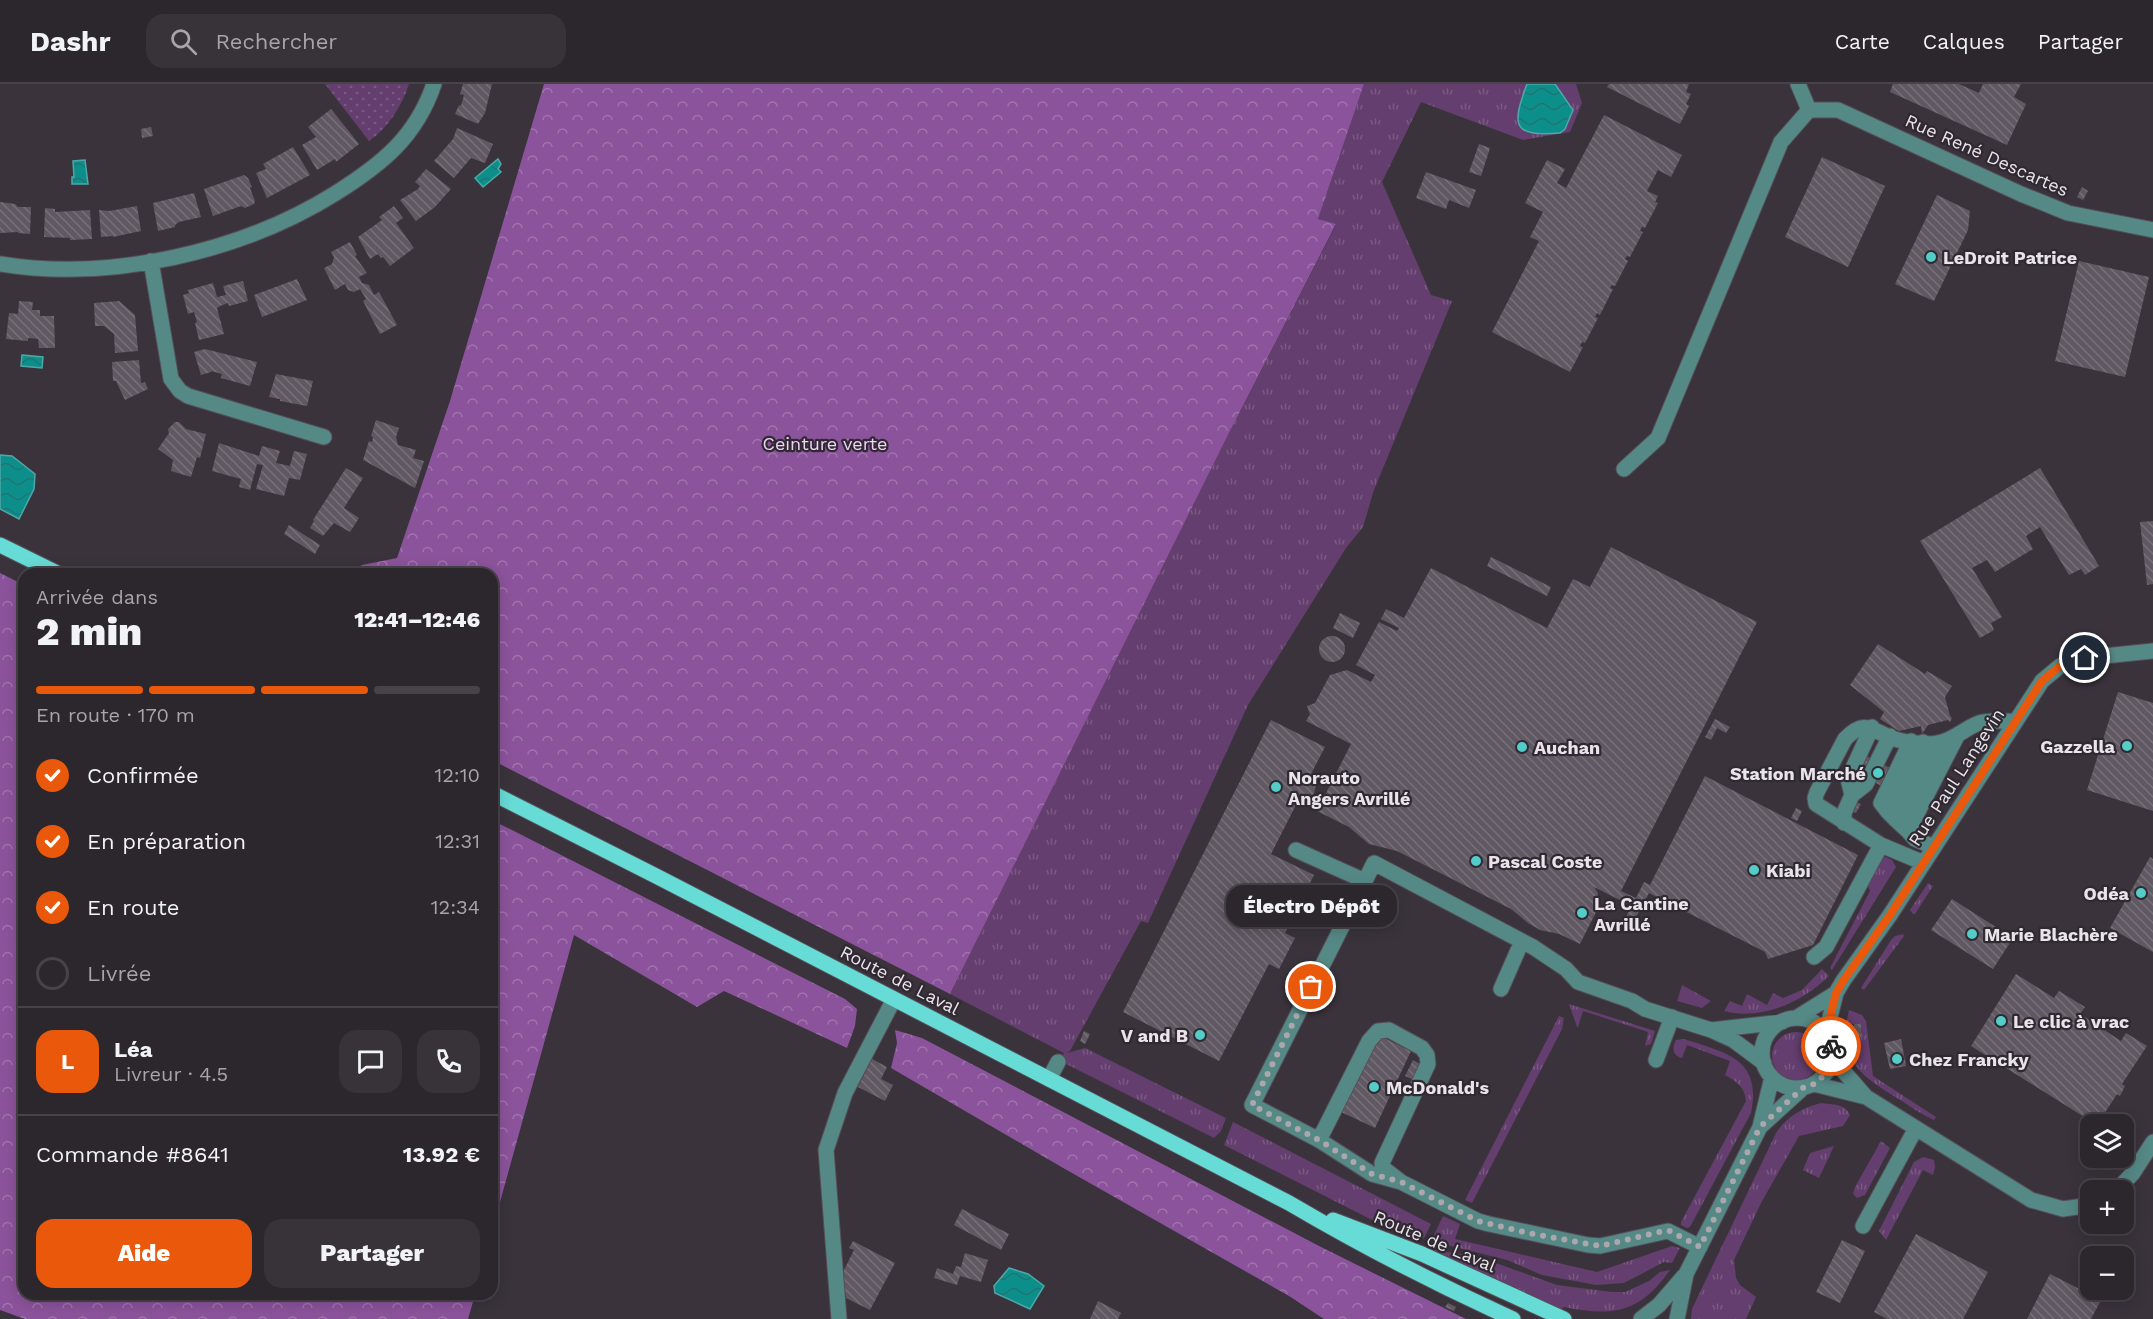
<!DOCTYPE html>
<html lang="fr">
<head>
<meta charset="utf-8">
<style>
  :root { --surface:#2c262d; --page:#383239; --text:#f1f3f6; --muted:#a6a5aa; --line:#484349; --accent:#ea580c }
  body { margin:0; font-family:"Work Sans",sans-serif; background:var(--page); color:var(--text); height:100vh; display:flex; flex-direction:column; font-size:22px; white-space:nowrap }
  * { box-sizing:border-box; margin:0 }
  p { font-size:20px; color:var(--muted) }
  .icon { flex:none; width:33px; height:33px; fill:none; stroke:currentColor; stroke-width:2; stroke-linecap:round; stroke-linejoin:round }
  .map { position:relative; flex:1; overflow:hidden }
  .side { position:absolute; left:18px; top:484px; width:480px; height:732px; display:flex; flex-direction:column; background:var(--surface); border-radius:18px; box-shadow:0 3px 15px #0003,0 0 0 2px var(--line) }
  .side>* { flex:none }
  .tools { position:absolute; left:2080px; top:1030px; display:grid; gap:12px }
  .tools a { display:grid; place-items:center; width:54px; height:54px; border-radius:12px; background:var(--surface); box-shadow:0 3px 15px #0003,0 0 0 2px var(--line); font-size:30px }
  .pin { position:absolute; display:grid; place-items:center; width:51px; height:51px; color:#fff; margin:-26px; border:3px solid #fff; border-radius:50%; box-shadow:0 2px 6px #0007 }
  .courier { position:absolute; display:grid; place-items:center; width:60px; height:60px; margin:-30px; border:4px solid #ea580c; border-radius:50%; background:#fff; color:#222; box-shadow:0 2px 8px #0007 }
  .bubble { position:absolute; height:42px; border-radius:18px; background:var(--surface); box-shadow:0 3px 15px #0003,0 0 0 2px var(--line); font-size:20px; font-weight:800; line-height:42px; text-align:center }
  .head em { font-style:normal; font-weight:800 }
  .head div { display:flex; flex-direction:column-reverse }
  .head { display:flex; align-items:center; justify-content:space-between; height:102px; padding:0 18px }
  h1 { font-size:39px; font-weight:800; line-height:45px }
  .bar { display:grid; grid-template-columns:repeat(4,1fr); gap:9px 6px; align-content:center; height:72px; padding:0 18px }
  .bar i { height:8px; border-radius:4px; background:var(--line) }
  .bar .on { background:var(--accent) }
  .bar p { grid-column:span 4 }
  .line { display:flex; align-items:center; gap:15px; padding:0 18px; border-top:2px solid var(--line) }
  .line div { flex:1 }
  .round { display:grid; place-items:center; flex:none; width:63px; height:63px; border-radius:18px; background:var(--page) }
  ol { padding:0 18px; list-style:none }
  li { display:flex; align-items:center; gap:18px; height:66px }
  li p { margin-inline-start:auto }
  li .icon { padding:6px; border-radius:50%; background:var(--accent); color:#fff; stroke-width:4 }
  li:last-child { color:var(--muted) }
  li i { width:33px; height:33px; border:3px solid var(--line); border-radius:50% }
  .cta { display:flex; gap:12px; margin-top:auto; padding:12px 18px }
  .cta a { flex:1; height:69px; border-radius:18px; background:var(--accent); color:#fff; font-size:24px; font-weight:800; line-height:69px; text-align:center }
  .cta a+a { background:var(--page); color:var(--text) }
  header { display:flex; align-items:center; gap:36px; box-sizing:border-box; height:84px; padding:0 30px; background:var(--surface); border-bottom:2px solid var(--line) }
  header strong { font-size:28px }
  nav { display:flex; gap:33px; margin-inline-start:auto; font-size:21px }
  .search { width:420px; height:54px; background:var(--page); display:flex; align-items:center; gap:15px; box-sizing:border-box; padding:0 21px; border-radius:18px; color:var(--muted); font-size:22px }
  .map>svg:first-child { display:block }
  .grass { fill:url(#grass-tufts) }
  .forest { fill:url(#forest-crowns) }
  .park { fill:url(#park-dots) }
  .water { fill:url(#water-waves); stroke:#4ea8a8; stroke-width:1.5 }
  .building { fill:url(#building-back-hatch) }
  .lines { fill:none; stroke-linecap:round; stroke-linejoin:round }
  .minor-casing { stroke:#564f58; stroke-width:17 }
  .major-casing { stroke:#564f58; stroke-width:17 }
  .minor { stroke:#558986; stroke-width:15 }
  .major { stroke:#67dbd6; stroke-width:15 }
  .done { stroke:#aca6ad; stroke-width:6; stroke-dasharray:0 10.8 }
  .route { stroke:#ea580c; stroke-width:8 }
  .poi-dot { fill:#54cdc8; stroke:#302932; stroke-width:2 }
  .labels { text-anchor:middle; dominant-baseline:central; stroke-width:4.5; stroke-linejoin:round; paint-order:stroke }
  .street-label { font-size:18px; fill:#e9e4ea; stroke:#302932 }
  .poi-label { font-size:18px; font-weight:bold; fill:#e9e4ea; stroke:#302932; text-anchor:start }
  .park-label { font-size:18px; fill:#f0d1f8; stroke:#302932 }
</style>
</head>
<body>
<header>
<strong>Dashr</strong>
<div class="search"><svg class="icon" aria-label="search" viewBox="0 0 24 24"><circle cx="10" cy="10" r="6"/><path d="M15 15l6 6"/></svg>Rechercher</div>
<nav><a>Carte</a><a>Calques</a><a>Partager</a></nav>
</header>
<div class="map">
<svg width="2153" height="1235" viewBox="0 0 2153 1235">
  <defs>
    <pattern id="grass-tufts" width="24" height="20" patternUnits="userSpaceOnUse" patternTransform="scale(1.5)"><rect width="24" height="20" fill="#643e6e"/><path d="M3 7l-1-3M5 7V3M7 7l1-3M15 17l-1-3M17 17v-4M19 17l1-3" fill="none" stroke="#7a5a83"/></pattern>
    <pattern id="forest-crowns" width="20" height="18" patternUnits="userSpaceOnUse" patternTransform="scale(1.5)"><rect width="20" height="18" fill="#8b539b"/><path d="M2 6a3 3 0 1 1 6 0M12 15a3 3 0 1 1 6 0" fill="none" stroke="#a174ae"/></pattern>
    <pattern id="park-dots" width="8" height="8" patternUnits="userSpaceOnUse" patternTransform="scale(1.5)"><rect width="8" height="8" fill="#643e6e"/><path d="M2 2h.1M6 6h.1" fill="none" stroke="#7a5a83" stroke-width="1.8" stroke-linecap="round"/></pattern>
    <pattern id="water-waves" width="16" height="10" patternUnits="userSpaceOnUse" patternTransform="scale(1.5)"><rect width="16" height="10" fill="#0c8f8b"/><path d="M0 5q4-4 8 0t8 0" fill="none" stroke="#207573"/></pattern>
    <pattern id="building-back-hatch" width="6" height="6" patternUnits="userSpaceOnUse" patternTransform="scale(1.5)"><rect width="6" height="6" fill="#605862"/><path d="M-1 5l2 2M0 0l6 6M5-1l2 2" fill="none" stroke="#777079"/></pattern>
  </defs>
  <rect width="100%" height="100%" fill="#3a333c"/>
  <path class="grass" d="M1364,0H1576L1582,19L1570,48L1523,56L1421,18L1382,98L1431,211L1452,217L1374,406L1363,443L1346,464L1248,621L1148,839L1141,837L1070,967L1067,969L1085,964L1226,1034L1221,1047L1214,1054L1060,977L1064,969L950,910L1228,351L1336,141L1318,135Z
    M1882,771L1892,776L1896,783L1832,886L1830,884L1870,807L1867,799Z
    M1928,799L1933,802L1915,830H1913L1910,826Z
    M1903,850L1904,852L1864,906L1861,904L1891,856L1895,852Z
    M1822,885L1829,892C1803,918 1761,937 1724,927L1730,917L1742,922L1747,910L1767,921L1773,909L1783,914L1802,906Z
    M1682,901L1711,917L1702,924L1677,917Z
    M1569,920L1655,947L1651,960L1645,962L1648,948L1583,927L1578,943H1577Z
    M1849,926L1862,931L1866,937L1873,992L1936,1033L1934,1036C1923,1031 1912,1024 1902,1017C1878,1002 1845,985 1845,952L1861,953V940H1846Z
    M1559,932L1564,934L1562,945L1472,1119L1465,1116Z
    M1772 972a24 24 0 1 1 48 0a24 24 0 1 1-48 0Z
    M1684,955C1726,969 1762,974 1751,1029L1690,1143L1687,1144L1681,1141V1138L1746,1017C1745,1003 1736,997 1725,991L1730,977L1687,961L1682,974C1672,972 1672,963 1676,956Z
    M1821,1019C1832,1021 1845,1019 1850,1031L1843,1042L1799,1052L1761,1119L1734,1176L1736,1194L1740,1201L1756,1213L1746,1235H1691L1692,1225L1701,1206L1776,1049C1787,1032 1802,1024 1821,1019Z
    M1233,1038L1431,1140L1424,1154L1386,1143L1224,1061Z
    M1881,1057L1890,1064L1865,1111L1857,1114L1853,1110L1855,1103Z
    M1834,1062L1819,1094L1803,1086L1810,1069Z
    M1923,1073L1934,1076L1935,1083L1933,1091L1923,1086L1886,1156L1879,1147L1914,1078Z
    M1443,1132L1460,1140L1455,1155L1597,1188L1672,1162L1680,1164L1672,1179L1664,1178L1624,1199L1596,1201L1542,1191L1507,1176L1431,1157Z
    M1429,1165L1479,1173L1557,1201L1612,1208H1625L1649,1197L1660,1188L1670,1186C1640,1229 1613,1233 1564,1223L1558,1228Z"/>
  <path class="forest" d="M544,0H1364L1318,135L1336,140L1228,351L950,910L492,676V490H349L362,481L397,474L450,317Z
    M0,489L24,501V1210L475,1211L468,1235H25L0,1226Z
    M492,736L845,915L857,925L855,942L847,964L724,907L697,923L574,851L492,1147Z
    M895,946L922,954L1319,1162L1466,1235H1324L1289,1212L1065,1085L891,984L897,959Z"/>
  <path class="park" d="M325,0H409C402,22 388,44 369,57Z"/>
  <path class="water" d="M1527,0H1555L1573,26L1565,45L1560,49C1511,53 1512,41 1527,0Z
    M498,75L501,80L498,85L501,88L483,103L475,94Z
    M85,76L88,100H72V93H74L73,77Z
    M22,271L43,273L42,284L21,282Z
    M0,371L12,372L35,390L34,405L19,435L0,425Z
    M1009,1184L1028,1190L1044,1202L1030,1225L995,1209L994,1202Z"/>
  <path class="building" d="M463,0H492L485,29L478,40L455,30L459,21L461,22L464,11L460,10Z
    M1609,0H1689L1686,8L1691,10L1686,20L1689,22L1680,40L1607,3Z
    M1893,0H1959L1979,9L1983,0H2021L2014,13L2026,20L2007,61L1890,8Z
    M331,25L359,60L336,78L335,75L317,86L302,61L316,53L308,43Z
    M1604,31L1682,71L1671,93L1658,86L1647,107L1658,112L1655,118L1658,119L1645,144L1642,143L1640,147L1643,148L1630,173L1627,172L1625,175L1628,177L1615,202L1612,201L1610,204L1613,205L1600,231L1597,229L1595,233L1598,234L1585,259L1582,258L1580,262L1583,263L1570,288L1492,248L1539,157L1530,153L1543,128L1525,119L1547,76L1565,85L1557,99L1566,104Z
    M151,43L153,52L142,54L141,45Z
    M457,44L493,60L485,79L471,74L454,94L434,77L453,55Z
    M1479,60L1490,64L1481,92L1469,88Z
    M293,63L310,91L267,114L256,89L266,85L263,80Z
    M1822,73L1885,102L1848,183L1785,153Z
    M426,85L451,105L435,123L416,137L400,116L418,105L420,102L415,98Z
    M1426,88L1476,106L1469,124L1449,116L1446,125L1416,114Z
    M244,91L248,94L252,103L250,104L255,117L254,120L245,124L241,122L213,132L204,105Z
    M2082,103L2088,107L2083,116L2077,113Z
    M194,109L201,133L179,138L175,141V143L158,147L153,119Z
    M1937,111L1970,127L1968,146L1934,217L1895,200Z
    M0,118L15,120L18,123H31L30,150L18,149V148L0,149Z
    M137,122L141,147L113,153V152L101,153L99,126L109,127Z
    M394,122L403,134L396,139L414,164L390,182L383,173L381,174L378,170L370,175L358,153L382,136L379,133Z
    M45,124L55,125V128L90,126L92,155L70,156V154L44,153Z
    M350,158L357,171L355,172L367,189L359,193L362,199L369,201L374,211L379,208L397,241L380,250L363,217L366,215L360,205L354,208L348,206L345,200L335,206L324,184L332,180L334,173L331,168Z
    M2079,177L2149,193L2125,293L2055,277Z
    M297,195L307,216L262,233L254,211Z
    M243,197L248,217L229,222L228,219L220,222L217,224L224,250L199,256L195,239L197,238L194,228L188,230L183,211L189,209L188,206L213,199L217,213L226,211L223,202Z
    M19,217L33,218L32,226H40V232H54L55,264H39L38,255L28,254V257L6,255L9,229L18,230Z
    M119,217L135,231L138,267L115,269L114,250L104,242H95L94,219Z
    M205,265L257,278L250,302L221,294L222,290L211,287V288L201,291L194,268Z
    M139,276L141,299L145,298L148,305L125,316L116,297H113L112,278Z
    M276,290L313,297L307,322L280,317V315L269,313Z
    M376,336L399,344L396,353L398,361L416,366L413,374L424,377L415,404L363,376L369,357L372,358L373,353L371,352Z
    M175,338H179L186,345L206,350L200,374L197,373L191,393L171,387L173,376L158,365L169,349L168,345Z
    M219,359L259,372L262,362L280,367L276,379L290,382L294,367L307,370L300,396L289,394L284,412L256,405L263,381L257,380L250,406L239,403L241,395L212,387Z
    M346,384L363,394L344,424L359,434L350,448L334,439L323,452L310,444L314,437L313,436Z
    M2040,384L2099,482L2085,491L2081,485L2069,491L2040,443L2026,452L2033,465L1995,488L1987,476L1972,484L2002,533L1991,539L1994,546L1980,554L1920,457Z
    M2153,437V500L2147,501L2140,438Z
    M289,441L320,461L315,470L284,450Z
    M1611,463L1757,538L1621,807L1636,814L1644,798L1650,801L1705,692L1858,771L1813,861L1768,875L1765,868L1649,809L1640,826L1594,803L1598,809L1597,818L1600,820L1580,860L1559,850L1540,846L1528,839L1511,825L1397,767L1369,760L1349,743L1317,727L1351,660L1306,637L1310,630L1307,622L1315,619L1330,591L1347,586L1371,598L1375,591L1356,581L1379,538L1397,547L1399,544L1381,535L1386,525L1404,534L1431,484L1547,544L1573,495L1590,503Z
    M1491,473L1551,503L1547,512L1487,482Z
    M1340,529L1360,539L1353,554L1333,544Z
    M1319 565a13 13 0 1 1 26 0a13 13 0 1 1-26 0Z
    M1878,560L1925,590L1927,587L1952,602L1945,613L1950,632L1952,634L1950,638L1948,636L1928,641L1922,650L1921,642L1899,647L1880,635L1884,628L1850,601Z
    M2118,608L2153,619V727L2087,706Z
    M1715,635L1730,643L1726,649L1717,644L1711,656L1705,653Z
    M1271,636L1325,663L1312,688L1318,692L1312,718L1299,715L1271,770L1314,791L1285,849L1295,854L1279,885L1269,880L1219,977L1123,928Z
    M1854,666L1910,694L1901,712L1845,683Z
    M1854,717L1861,720L1856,729L1849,726Z
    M1796,724L1802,727L1797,737L1791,734Z
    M2150,773L2153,775V868L2110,844Z
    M1952,815L2013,854L1993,885L1931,846Z
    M1631,823L1639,827L1631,844L1623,839Z
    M2016,890L2054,914L2059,907L2085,923L2080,930L2121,957L2126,949L2147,962L2122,1000L2125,1002L2120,1012L2117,1010L2097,1041L1971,962Z
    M1854,940H1861V953H1854Z
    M1084,947L1090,950L1085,960L1080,957Z
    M1380,952L1411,967L1375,1044L1341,1028L1374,961L1375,962Z
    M1901,955L1906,982L1890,985L1884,959Z
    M872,975L887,983L881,995L893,1001L885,1017L858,1003Z
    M1413,976L1422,981L1414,996L1405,992Z
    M962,1125L1009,1150L1001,1166L954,1141Z
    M1916,1150L1988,1188L1963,1235H1887L1874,1228Z
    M1842,1156L1865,1167L1840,1219L1816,1208Z
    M853,1157L895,1179L870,1226L846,1214L842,1190L854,1166L849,1164Z
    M965,1169L988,1176L981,1198L960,1192L957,1201L934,1194L937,1184L953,1190L956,1182L961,1183Z
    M2050,1190L2101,1216L2091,1235H2027Z
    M1098,1217L1121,1229L1118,1235H1090Z
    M1448,1219L1456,1223L1454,1227L1445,1223Z"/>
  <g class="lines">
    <defs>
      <path id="minor" d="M1798,0L1809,26
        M1809,26H1838L2021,110L2068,129L2153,146
        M151,177L171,295L180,307L188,312L324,353
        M0,180C110,198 242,168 336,109C382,80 416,53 434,0
        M1624,385L1658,354L1781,58L1809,26
        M1852,711L1848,695L1872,643
        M1888,728L1881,719L1911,657
        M1897,737L1888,728L1923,658
        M1844,739V729L1852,711L1866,700L1890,652
        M1908,747L1897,737L1936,660
        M1934,763L1915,755L1908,747L1957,652
        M1296,766L1365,797
        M1924,779L1881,761L1816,720L1815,714L1817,708L1845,655C1866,633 1873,648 1895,655C1903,658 1928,661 1937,659C1953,657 1965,644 1979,639C1989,635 2005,638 2016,637
        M1814,873L1826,863L1881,761
        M1501,905L1522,857
        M1796,934L1836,909
        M1762 969a35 35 0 1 1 70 0a35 35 0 1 1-70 0Z
        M1711,946L1782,938
        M1826,949L1836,909L1843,897L1890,831L2042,597L2060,582L2085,574L2153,567
        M1832,974L1866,1013
        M1656,976L1672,933
        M1049,995L1058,978
        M1814,1000L1866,1013L2031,1116L2063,1125L2091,1121
        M1760,1043L1804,1003
        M1319,1056L1369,957L1378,947L1389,946L1422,964L1427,971L1428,980L1382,1079L1383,1084L1401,1098L1478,1137L1489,1140L1588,1161L1600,1162L1668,1147L1700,1163
        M1401,1098L1372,1090L1319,1056L1252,1021L1374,779L1533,863L1566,885L1578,898L1632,917L1645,925L1711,946L1733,956L1764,979
        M2116,1107L2133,1089L2153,1058
        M1863,1142L1916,1044
        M839,1235L826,1066L845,1009L894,915
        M1641,1235L1659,1221L1684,1192
        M1677,1235L1686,1190L1760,1043L1772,993"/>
      <path id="major" d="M0,461L59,490
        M492,709L656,792L1289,1119C1362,1162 1436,1200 1513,1235
        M1333,1136L1422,1170L1564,1235"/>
    </defs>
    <use href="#minor" class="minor-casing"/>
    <use href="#major" class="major-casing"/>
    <use href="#minor" class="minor"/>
    <use href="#major" class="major"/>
  </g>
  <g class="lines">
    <path class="done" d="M1311,903L1252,1021L1319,1056L1372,1090L1401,1098L1478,1137L1533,1150L1600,1162L1668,1146L1700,1163L1760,1043L1804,1003L1814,1000L1822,993L1829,984L1832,974L1831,962"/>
    <path class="route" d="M1831,962L1826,949L1836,909L1843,897L1890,831L2042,597L2060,582L2085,574"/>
  </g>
  <g class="poi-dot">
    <circle cx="1931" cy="173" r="6"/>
    <circle cx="2127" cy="662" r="6"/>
    <circle cx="1522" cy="663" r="6"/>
    <circle cx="1878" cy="689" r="6"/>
    <circle cx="1276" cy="703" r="6"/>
    <circle cx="1476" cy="777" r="6"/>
    <circle cx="1754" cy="786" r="6"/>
    <circle cx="2141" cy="809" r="6"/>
    <circle cx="1582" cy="829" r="6"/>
    <circle cx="1972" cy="850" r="6"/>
    <circle cx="2001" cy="937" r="6"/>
    <circle cx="1200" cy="951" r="6"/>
    <circle cx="1897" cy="975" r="6"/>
    <circle cx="1374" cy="1003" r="6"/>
  </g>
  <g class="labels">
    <g class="street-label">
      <text transform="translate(1987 71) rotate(24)">Rue René Descartes</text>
      <text transform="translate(1956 693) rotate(-57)">Rue Paul Langevin</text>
      <text transform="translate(900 896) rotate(27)">Route de Laval</text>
      <text transform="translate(1435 1157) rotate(23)">Route de Laval</text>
    </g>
    <g class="poi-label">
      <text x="1943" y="173">LeDroit Patrice</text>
      <text x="2115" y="662" text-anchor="end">Gazzella</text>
      <text x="1534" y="663">Auchan</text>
      <text x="1866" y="689" text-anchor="end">Station Marché</text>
      <text x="1288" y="693">Norauto<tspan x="1288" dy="21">Angers Avrillé</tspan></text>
      <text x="1488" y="777">Pascal Coste</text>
      <text x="1766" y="786">Kiabi</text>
      <text x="2129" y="809" text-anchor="end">Odéa</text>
      <text x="1594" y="819">La Cantine<tspan x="1594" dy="21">Avrillé</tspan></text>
      <text x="1984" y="850">Marie Blachère</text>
      <text x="2013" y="937">Le clic à vrac</text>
      <text x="1188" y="951" text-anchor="end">V and B</text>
      <text x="1909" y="975">Chez Francky</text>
      <text x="1386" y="1003">McDonald's</text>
    </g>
    <g class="park-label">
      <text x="825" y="359">Ceinture verte</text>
    </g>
  </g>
</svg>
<div class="tools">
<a><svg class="icon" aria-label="layers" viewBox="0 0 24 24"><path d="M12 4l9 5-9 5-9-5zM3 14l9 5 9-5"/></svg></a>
<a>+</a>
<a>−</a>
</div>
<div class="pin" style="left:1311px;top:903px;background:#ea580c"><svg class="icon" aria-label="bag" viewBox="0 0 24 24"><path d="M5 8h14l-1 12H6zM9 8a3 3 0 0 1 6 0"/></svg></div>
<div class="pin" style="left:2085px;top:574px;background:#1f2937"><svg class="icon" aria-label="home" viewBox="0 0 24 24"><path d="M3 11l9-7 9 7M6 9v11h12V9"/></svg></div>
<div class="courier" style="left:1831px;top:962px"><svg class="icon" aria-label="bike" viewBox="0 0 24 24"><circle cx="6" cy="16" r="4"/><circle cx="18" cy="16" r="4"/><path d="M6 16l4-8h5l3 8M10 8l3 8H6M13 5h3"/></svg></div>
<div class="bubble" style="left:1226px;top:801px;width:171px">Électro Dépôt</div>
<section class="side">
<div class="head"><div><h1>2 min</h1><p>Arrivée dans</p></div><em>12:41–12:46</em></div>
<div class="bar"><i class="on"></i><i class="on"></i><i class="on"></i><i></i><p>En route · 170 m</p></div>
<ol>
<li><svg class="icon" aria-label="check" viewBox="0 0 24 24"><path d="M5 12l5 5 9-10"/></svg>Confirmée<p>12:10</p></li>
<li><svg class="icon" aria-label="check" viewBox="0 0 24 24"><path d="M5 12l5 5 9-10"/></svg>En préparation<p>12:31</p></li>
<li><svg class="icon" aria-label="check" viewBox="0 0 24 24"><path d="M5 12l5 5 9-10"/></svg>En route<p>12:34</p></li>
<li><i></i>Livrée</li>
</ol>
<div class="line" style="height:108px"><b class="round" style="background:var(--accent);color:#fff">L</b><div><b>Léa</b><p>Livreur · 4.5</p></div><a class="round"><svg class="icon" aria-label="chat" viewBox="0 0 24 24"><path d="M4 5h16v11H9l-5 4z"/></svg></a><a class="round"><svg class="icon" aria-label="phone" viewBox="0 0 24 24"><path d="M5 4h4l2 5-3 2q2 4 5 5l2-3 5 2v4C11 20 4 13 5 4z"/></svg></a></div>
<div class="line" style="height:78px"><div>Commande #8641</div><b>13.92 €</b></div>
<div class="cta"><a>Aide</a><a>Partager</a></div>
</section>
</div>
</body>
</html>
